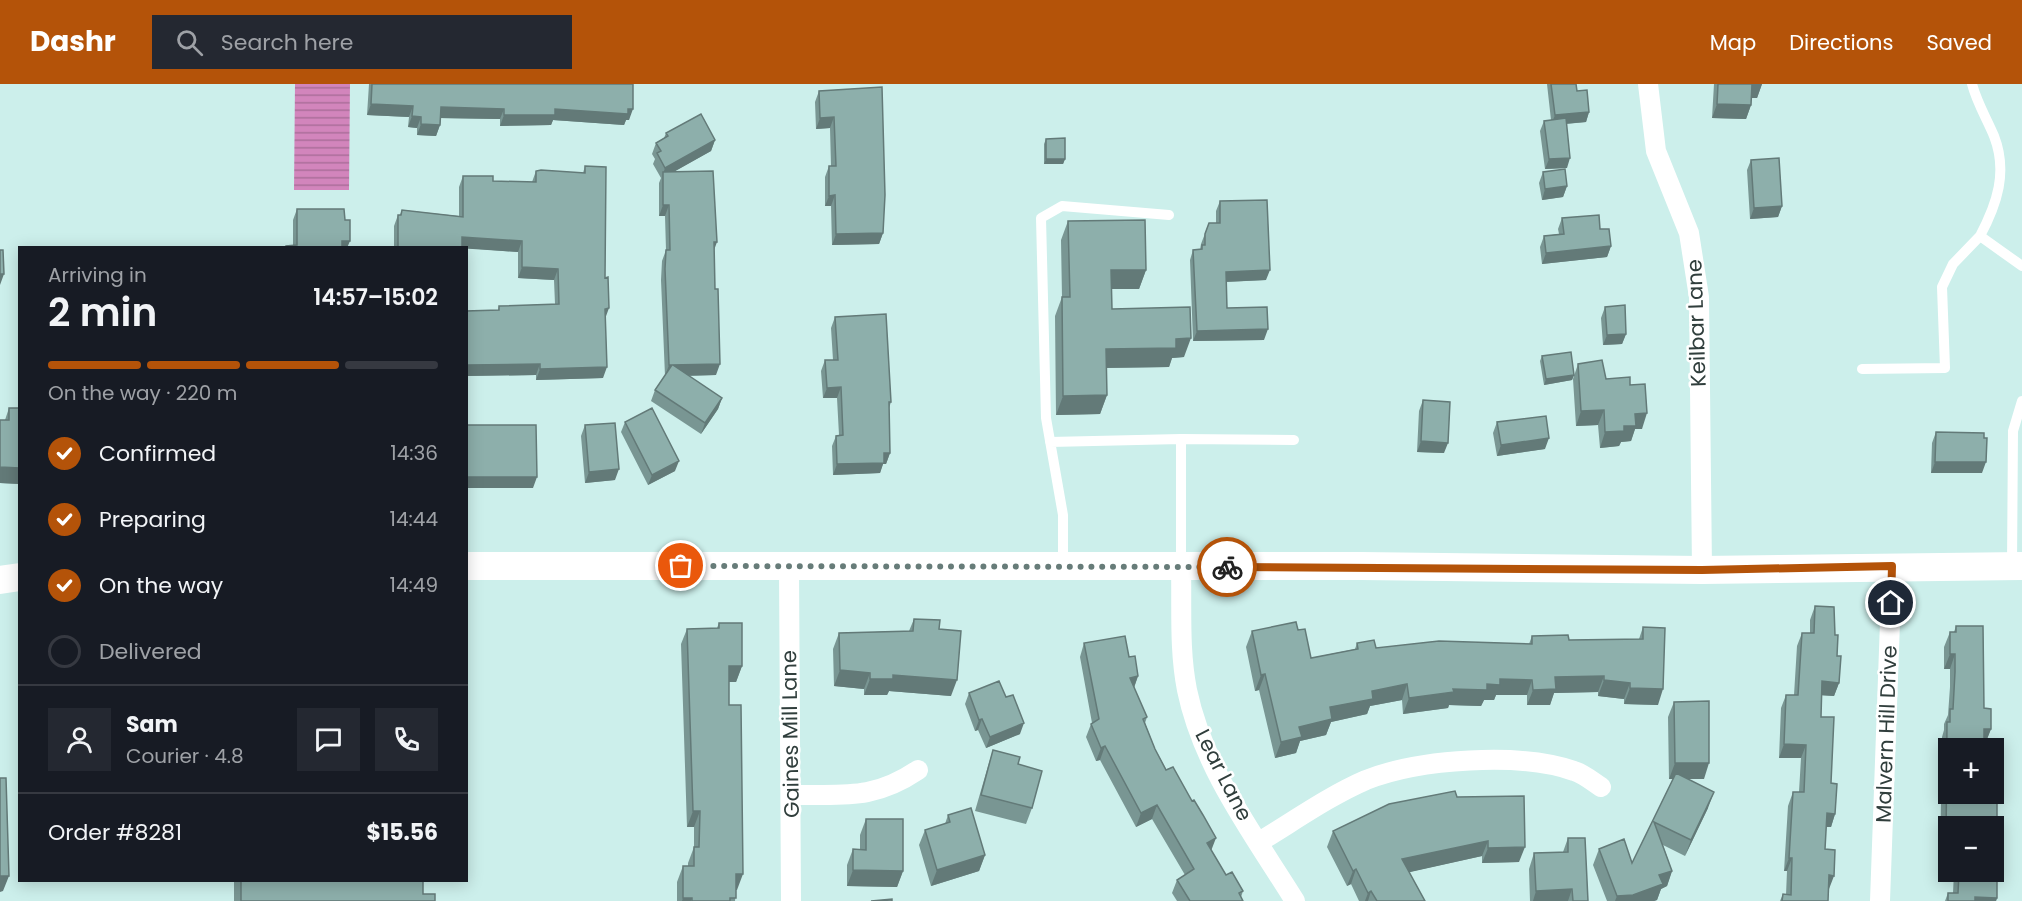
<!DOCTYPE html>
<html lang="en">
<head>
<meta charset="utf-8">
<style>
  :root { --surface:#171b24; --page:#242831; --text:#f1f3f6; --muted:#9ea1a6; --line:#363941; --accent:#b45309 }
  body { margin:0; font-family:Poppins,sans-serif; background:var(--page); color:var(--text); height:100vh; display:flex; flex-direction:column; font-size:22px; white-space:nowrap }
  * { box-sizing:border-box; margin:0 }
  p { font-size:20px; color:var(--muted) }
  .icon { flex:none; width:33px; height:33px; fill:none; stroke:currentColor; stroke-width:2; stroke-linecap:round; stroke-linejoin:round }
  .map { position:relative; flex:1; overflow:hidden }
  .drawer { position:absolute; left:18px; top:162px; width:450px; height:636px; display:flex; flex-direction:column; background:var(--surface); border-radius:0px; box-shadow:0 3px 15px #0003 }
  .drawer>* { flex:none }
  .tools { position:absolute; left:1938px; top:654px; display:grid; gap:12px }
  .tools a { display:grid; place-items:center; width:66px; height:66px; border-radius:0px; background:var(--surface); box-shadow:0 3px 15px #0003; font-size:30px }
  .pin { position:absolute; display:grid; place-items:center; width:51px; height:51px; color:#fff; margin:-26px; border:3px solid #fff; border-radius:50%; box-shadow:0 2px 6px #0007 }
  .courier { position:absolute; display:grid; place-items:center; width:60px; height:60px; margin:-30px; border:4px solid #b45309; border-radius:50%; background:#fff; color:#222; box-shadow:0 2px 8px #0007 }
  .overview em { font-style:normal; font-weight:600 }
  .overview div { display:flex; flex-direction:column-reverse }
  .overview { display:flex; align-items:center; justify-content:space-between; height:102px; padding:0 30px }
  h1 { font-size:39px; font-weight:600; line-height:45px }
  .bar { display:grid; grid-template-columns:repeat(4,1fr); gap:9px 6px; align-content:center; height:72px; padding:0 30px }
  .bar i { height:8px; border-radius:4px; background:var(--line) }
  .bar .selected { background:var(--accent) }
  .bar p { grid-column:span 4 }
  .line { display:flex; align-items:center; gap:15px; padding:0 30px; border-top:2px solid var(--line) }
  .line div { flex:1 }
  .round { display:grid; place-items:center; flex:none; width:63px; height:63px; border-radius:0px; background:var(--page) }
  ol { padding:0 30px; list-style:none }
  li { display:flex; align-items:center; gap:18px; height:66px }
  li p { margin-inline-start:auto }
  li .icon { padding:6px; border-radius:50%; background:var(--accent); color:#fff; stroke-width:4 }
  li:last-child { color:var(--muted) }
  li i { width:33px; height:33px; border:3px solid var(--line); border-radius:50% }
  header { display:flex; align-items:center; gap:36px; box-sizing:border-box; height:84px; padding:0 30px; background:var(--accent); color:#fff }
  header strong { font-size:28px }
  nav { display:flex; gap:33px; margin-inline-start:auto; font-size:21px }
  .search { width:420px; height:54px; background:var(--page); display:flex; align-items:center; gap:15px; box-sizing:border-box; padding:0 21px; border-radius:0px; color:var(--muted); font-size:22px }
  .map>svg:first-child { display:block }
  .water { fill:url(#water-rules) }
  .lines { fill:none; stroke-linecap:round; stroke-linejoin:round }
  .lane { stroke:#fff; stroke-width:10 }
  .street { stroke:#fff; stroke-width:20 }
  .secondary { stroke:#fff; stroke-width:28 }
  .wall { fill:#799693 }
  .shaded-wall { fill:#637a78 }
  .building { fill:#8dafab; stroke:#637a78; stroke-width:1.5 }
  .done { stroke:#677c79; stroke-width:6; stroke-dasharray:0 10.8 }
  .route { stroke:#b45309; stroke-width:8 }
  .labels { text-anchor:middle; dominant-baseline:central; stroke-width:5; stroke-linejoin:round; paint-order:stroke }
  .street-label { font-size:21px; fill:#303e3c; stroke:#fff }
</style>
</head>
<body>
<header>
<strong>Dashr</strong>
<div class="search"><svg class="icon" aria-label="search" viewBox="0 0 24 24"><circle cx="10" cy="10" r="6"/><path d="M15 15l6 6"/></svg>Search here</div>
<nav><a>Map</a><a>Directions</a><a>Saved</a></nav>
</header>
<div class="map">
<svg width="2022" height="817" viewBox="0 0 2022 817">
  <defs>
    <pattern id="water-rules" width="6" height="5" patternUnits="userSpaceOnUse" patternTransform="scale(1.5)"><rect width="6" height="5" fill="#d285bc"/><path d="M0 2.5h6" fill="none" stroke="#ab6e9a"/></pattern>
  </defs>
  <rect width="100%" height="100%" fill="#ccefeb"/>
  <path class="water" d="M295,0H350L349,106H294Z"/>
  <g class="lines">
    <path class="lane" d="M1972,0C1977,19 1987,35 1994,52C2008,88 1997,120 1980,152L2022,182
      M1862,285L1945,284L1942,203L1953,180L1980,152
      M1181,355V481
      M1050,358L1181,355L1294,356
      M1063,482V431L1046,334L1041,134L1062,122L1169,131
      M2012,482L2013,347L2022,317"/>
    <path class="street" d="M1648,0L1656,67L1689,149L1699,213L1702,486
      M789,483L791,817
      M1181,483C1182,524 1179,566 1187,606C1203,684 1254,751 1295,817
      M791,711C843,710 872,717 918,686
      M1259,758C1294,737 1329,712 1366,696C1419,675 1520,668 1574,687C1584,690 1593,698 1601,703
      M1880,817L1892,482"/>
    <path class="secondary" d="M466,482H1361L1702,486L2022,482
      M0,496L20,493"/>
  </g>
  <path class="wall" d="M369,0H633L629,36H626L624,41L553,36L551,41L500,42V35L441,34L440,41L436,52L417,51V44L408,43L409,33L367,31Z
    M1547,0H1576L1577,7L1589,28L1586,38L1566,40L1567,84L1545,85L1540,47L1544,37L1551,36Z
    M1714,0H1762L1757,14H1751V21L1746,35L1712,34Z
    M882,3L883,149L879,160L832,161L831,122H825V93L829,82H831L830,44L816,45L815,18L819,7Z
    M666,49L715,56L711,67L673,88L714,167L716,291L688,292L722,314L718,325L701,350L651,317L655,306L665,292L661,196L662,177L666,166L665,132H659V99L661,94L653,80L655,75L652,70L656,59L664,54Z
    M1046,55L1065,75L1063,80H1044V60Z
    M1751,76L1782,122L1778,133L1750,135L1747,86Z
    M585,82L605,194V235L603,294L536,296V291L466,292V227L498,226L499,222L555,220L554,196L518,194V168L466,164H394V142L398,131H400L402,126L459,132V103L463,92L493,97L532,98L536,87L583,89Z
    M1543,88L1567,102L1563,113L1542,116L1539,99Z
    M1220,117L1266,196L1226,198L1227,224L1264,256L1193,257L1190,176L1193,166H1200L1201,160L1209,139H1216V127Z
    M297,125L347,164H286V162L293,161V136Z
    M1562,134L1600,145L1611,162L1607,173L1542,180L1540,163L1544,152L1559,150L1558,145Z
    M1068,137L1146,186L1139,205H1112V225L1184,273L1172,274L1169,283L1106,284L1107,311L1100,330L1056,331L1055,232L1062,213L1061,156Z
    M1605,223L1626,250L1622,260L1603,261L1601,234Z
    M835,233L891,318L889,324L890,369L886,380H883L880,389L833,391L832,362L836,352L839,351L837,314H823L821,287L825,276H833L831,244Z
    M1542,272L1574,291L1572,296L1544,301L1540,277Z
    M1578,280L1606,295L1630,301L1642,345H1635L1631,357L1621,358L1619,362L1600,364L1598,341L1576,342L1573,295Z
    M1423,316L1444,369L1417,368L1419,327Z
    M9,324H20V400L0,399V336H5Z
    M625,338L675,387L648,401L621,348Z
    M1497,338L1545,365L1497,372L1493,349Z
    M585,341L615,396L585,399L581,352Z
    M1936,348L1982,389H1931L1932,359Z
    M1815,522L1835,551L1839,599L1834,612L1821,611V633L1835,730L1831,743H1826L1825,765L1829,805H1828V817H1780L1783,810L1786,811L1787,787H1784L1788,722L1793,708H1799L1801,674H1779L1781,624L1786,611H1794L1797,562L1802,549H1810V536Z
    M914,535L939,545L951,612L889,607L887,611H864V605L834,602L833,565L839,549L909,547Z
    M719,539L742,582L736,598H729V621L737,806H736L735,817H677V798L683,782H688V779L694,763V743H687L681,560L687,545L717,544Z
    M1956,542H1983L1984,624L1991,625V645L1985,660H1984V664H1948V710H1994V678H1997V814L1996,817H1945L1948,809H1953L1954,788H1994V742H1948V778H1940L1942,653L1944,646V640L1948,631L1950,603V585H1944V563L1950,548H1954Z
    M1643,543L1658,621L1624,620V615L1598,612V608L1554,609L1550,621H1527V611H1496L1494,616H1484L1481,622L1449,621L1448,624L1403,630L1402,616L1370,622L1367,630L1331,638L1326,651L1300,657L1296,669L1275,674L1259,606L1255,607L1246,563L1252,547L1298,546L1311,574L1355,565L1357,559L1376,564L1529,560L1532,552L1569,556L1639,555Z
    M1084,559L1129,573L1138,592L1134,604L1147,633L1145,639L1155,665L1211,766L1226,791L1243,807L1241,813L1243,817H1177L1172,809L1177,796L1185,791L1152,735L1136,743L1100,676L1096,677L1086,653L1091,640L1092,639L1080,573Z
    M969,609L1020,650L986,664L978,646L975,647L965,620Z
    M1674,618L1704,695H1687L1708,724L1685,772L1663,761L1672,787L1667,802L1661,805L1657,816L1654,817H1607L1593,781L1599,765L1632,779L1673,695H1669L1668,633Z
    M993,666L1018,680L1032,724L1026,740L975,727L988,682Z
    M1457,713L1519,778L1482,779V772L1409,788L1425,817H1359L1351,800L1347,802L1327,763L1333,747Z
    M948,731L985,771L979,787L931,802L919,761L925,746L945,740Z
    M866,735L903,787L897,803L847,802V781L853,765L860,766V751Z
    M1568,754L1588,817H1530L1529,785L1534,769L1563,768Z
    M234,796H423V810L435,817H234Z"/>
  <path class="shaded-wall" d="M1752,0H1762L1757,14H1747Z
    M371,20L413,22L409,33L367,31Z
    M1717,20L1751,21L1746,35L1712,34Z
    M441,23L504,25L500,35L437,34Z
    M555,25H633L629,36H626L624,41L553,36L551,41L500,42L504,31Z
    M1589,28L1586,38L1551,41L1555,31Z
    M412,32L421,33L417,44L408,43Z
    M834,33L830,44L816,45L820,34Z
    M421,40L440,41L436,52L417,51Z
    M715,56L711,67L663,94V90L665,84Z
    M1570,74L1567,84L1545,85L1549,75Z
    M1046,75H1065L1063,80H1044Z
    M1567,102L1563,113L1542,116L1545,105Z
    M835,111L831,122H825L829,112Z
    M663,121H669L665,132H659Z
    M1782,122L1778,133L1750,135L1754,124Z
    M883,149L879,160L832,161L836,150Z
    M462,153L522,157L518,168L458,164Z
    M342,157H350L347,164H339Z
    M714,158H717L713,169Z
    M1611,162L1607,173L1542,180L1546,169Z
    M522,183L558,185L554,196L518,194Z
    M1111,186H1146L1139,205H1105Z
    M1270,186L1266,196L1222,198L1226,188Z
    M0,190H4L0,201Z
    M609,224L605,235V225Z
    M1268,245L1264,256L1193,257L1197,247Z
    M1626,250L1622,260L1603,261L1607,251Z
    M1191,254L1184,273L1172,274L1169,283L1099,284L1106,265L1176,255Z
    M540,280L536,291L466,292V281Z
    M720,280L716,291L669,292L673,281Z
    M669,281H672L665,292Z
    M607,283L603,294L536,296L540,285Z
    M1574,291L1572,296L1544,301L1546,295Z
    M841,303L837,314H823L827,304Z
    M1107,311L1100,330L1056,331L1063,312Z
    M722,314L718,325L701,350L705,339Z
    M1604,326L1598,341L1576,342L1581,327Z
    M1647,329L1642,345H1635L1631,357L1621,358L1619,362L1600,364L1605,348L1624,342L1635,330Z
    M1549,354L1545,365L1497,372L1501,361Z
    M1421,357L1448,359L1444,369L1417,368Z
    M884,369H890L886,380H883L880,389L833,391L837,380Z
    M679,377L675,387L648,401L652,391Z
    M1935,378H1986L1982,389H1931Z
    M0,383L20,384V400L0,399Z
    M619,385L615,396L585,399L589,388Z
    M466,393H537L533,404H466Z
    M1950,570H1955L1950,585H1944Z
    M729,582H742L736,598H724Z
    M840,586L870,589L864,605L834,602Z
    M1265,590L1259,606L1255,607L1261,591Z
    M893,591L957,596L951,612L889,607L887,611H864L870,595Z
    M1138,592L1133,606L1130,594Z
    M1604,592L1598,608L1554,609L1550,621H1527L1533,606L1555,593Z
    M1500,595L1532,596L1527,611H1496L1494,616H1484L1481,622L1449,621L1448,624L1403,630L1409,614L1453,605L1487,600Z
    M1604,596L1630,599L1624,615L1598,612Z
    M1822,597L1839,599L1834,612L1817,611Z
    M1407,600L1402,616L1370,622L1367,630L1331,638L1326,651L1300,657L1296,669L1275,674L1281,658L1299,643L1330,623L1372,607Z
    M1630,604L1663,605L1658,621L1624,620Z
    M982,635L978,646L975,647L979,636Z
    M1024,639L1020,650L986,664L990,653Z
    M1984,645H1991L1985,660H1979Z
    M1784,660L1806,661L1801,674H1779Z
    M1105,662L1100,676L1096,677L1101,664Z
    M1675,679H1709L1704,695H1669Z
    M1714,708L1708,724L1685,772L1691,756Z
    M1157,721L1152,735L1136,743L1141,729Z
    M693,727H700L694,743H687Z
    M1827,729L1835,730L1831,743H1822Z
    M1216,754L1211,767L1207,759Z
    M1488,757L1482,772L1397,791L1402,775Z
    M1525,763L1519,778L1482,779L1488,764Z
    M1946,763L1948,764V778H1940Z
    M985,771L979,787L931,802L937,786Z
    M1789,774H1792L1787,787H1784Z
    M1356,785L1351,800L1347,802L1353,787Z
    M853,786L903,787L897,803L847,802Z
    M1672,787L1667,802L1661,805L1657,816L1654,817H1615L1617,812L1659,791Z
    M736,790H743L737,806H730Z
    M1829,791L1834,792L1829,805H1824Z
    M0,792H9L3,807L0,808Z
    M1572,805L1568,817H1533L1536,807Z
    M1371,807L1368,817H1365L1368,809Z
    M1975,813L1997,814L1996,817H1973Z
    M683,814H692L691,817H682Z"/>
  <path class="building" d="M372,0H633V25H628V30L555,25V31H504V25L441,23L440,41L421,40V33L412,32L413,22L371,20Z
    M1551,0H1576L1577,7L1587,6L1589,28L1555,31Z
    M1718,0H1752L1751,21L1717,20Z
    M882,3L885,111L883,149L836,150L835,111L829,112V82H836L834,33L820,34L819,7Z
    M701,30L715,56L665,84L657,69L661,67L656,59L668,52L666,49Z
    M1566,34L1570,74L1549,75L1544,37Z
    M1065,54V75H1046V55Z
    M1779,74L1782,122L1754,124L1751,76Z
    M585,82L606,83L605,194L608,193L609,224L605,225L607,283L540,285V280L466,281V227L499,226V222L559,220L558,185L522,183V157L462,153V164H398V131H401L402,126L463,133V92H493V97L536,98V87L541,86L585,89Z
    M1565,85L1567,102L1545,105L1543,88Z
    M713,87L717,158H714L715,205H718L720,280L673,281L722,314L705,339L655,306L672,281H669L665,185L666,166H670L669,121H663V88Z
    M1267,116L1270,186L1226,188L1227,224L1267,223L1268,245L1197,247L1193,166L1202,165V161H1205V150L1209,139H1220V117Z
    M297,125H344L345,136H350V157H342V164H286V162L297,161Z
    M1599,131L1600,145H1609L1611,162L1546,169L1544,152L1564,150L1562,134Z
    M1145,136L1146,186H1111L1112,225L1190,223L1191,254L1176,255V264L1106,265L1107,311L1063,312L1062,213H1070L1068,137Z
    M0,166H3L4,190H0Z
    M1625,221L1626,250L1607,251L1605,223Z
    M886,230L891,318H889L890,369H884V379L837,380L836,352L843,351L841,303L827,304L825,276H838L835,233Z
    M1571,268L1574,291L1546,295L1542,272Z
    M1602,276L1606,295L1630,293V301L1645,300L1647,329L1635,330L1636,342H1624V347L1605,348L1604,326L1581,327L1578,280Z
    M1423,316L1450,318L1448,359L1421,357Z
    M9,324H20V384L0,383V336H9Z
    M652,324L679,377L652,391L625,338Z
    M1546,332L1549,354L1501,361L1497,338Z
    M615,339L619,385L589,388L585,341Z
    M466,341H536L537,393H466Z
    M1936,348L1984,349V354H1987L1986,378H1935Z
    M1815,522L1834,523L1835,551H1838L1837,572H1841L1839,599L1822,597L1821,633H1834L1831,699L1837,700L1835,730L1827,729L1825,765L1835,766L1834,792L1829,791L1828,817H1782L1783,810L1791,811L1792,774H1789L1793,708H1804L1806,661L1784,660L1786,611H1798L1802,549H1814Z
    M914,535L940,536L939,545L961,547L957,596L893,591V595H870V589L840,586L839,549L913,547Z
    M1296,538L1298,546L1305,545L1311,574L1358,565L1357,559L1374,556L1376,564L1439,557L1532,560V552L1568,551L1569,556L1643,555V543L1665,544L1663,605L1630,604V599L1604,596V592L1555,593L1556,605L1533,606L1532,596L1500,595V601L1487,600V606L1453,605L1454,608L1409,614L1407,600L1372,607L1373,615L1330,623L1332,635L1299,643L1302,653L1281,658L1265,590L1261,591L1252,547Z
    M719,539H742V582H729V621H741L743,790H736V814H730V817H692V814H683V782H694V763H699L700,727H693L687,545L719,544Z
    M1956,542H1983L1984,624L1991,625V645H1984V664H1948V710H1994V678H1997V814L1975,813V817H1948V809H1958L1959,788H1994V742H1948V764L1946,763L1947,638H1950V625H1953L1955,588V570H1950V548H1956Z
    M1125,552L1129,573L1135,572L1138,592L1130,594L1147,633L1143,635L1155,665L1166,686L1173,683L1192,717L1194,716L1203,731L1216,754L1207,759L1226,791L1232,788L1243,807L1239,809L1243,817H1190L1177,796L1194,785L1157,721L1141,729L1105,662L1101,664L1091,640L1099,635L1084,559Z
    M999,597L1006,613L1013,611L1024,639L990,653L982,635L979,636L969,609Z
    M1709,617V679H1675L1674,618Z
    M993,666L1020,673L1018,680L1042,687L1032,724L981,711Z
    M1676,689L1714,708L1691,756L1654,738L1672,787L1659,791L1663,800L1633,811L1617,812L1599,765L1624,755L1632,779Z
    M0,694H6L9,792H0Z
    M1455,707L1457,713L1524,712L1525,763L1488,764V757L1402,775L1425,817H1377L1371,807L1368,809L1356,785L1353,787L1333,747L1389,720Z
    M971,724L985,771L937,786L925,746L950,738L948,731Z
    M866,735H903V787L853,786V765L866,766Z
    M1568,754H1585L1588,817H1573L1572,805L1536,807L1534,769L1568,768Z
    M241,796H423V810H435V817H241Z
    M892,815V817H871Z"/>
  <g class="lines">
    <path class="done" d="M681,482L1227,483"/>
    <path class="route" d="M1227,483L1702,486L1892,482L1891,519"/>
  </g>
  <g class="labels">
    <g class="street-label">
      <text transform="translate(1696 239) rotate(-92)">Keilbar Lane</text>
      <text transform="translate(790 650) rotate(-91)">Gaines Mill Lane</text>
      <text transform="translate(1886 650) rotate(-88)">Malvern Hill Drive</text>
      <text transform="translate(1224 691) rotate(63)">Lear Lane</text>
    </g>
  </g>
</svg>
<div class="tools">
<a>+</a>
<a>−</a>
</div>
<div class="pin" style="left:681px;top:482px;background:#ea580c"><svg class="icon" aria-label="bag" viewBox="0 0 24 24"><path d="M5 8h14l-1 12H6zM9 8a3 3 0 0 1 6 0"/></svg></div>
<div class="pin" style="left:1891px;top:519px;background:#1f2937"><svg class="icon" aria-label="home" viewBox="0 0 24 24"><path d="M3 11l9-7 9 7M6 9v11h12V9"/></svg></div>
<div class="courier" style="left:1227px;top:483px"><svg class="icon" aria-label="bike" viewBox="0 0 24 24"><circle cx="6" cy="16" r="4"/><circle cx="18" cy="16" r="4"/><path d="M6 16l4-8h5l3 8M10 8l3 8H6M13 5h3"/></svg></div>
<section class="drawer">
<div class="overview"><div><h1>2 min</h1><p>Arriving in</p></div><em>14:57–15:02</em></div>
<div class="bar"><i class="selected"></i><i class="selected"></i><i class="selected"></i><i></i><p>On the way · 220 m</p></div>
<ol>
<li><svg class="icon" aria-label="check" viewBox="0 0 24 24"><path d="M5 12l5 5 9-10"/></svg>Confirmed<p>14:36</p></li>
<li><svg class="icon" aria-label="check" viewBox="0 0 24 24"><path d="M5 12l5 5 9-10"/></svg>Preparing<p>14:44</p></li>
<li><svg class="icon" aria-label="check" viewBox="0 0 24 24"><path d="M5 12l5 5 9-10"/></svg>On the way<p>14:49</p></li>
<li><i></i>Delivered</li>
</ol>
<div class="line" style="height:108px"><a class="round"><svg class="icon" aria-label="person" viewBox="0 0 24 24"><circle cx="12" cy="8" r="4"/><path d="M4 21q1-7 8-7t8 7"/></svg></a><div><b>Sam</b><p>Courier · 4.8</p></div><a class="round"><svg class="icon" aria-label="chat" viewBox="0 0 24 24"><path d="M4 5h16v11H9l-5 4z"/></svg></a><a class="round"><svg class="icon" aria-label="phone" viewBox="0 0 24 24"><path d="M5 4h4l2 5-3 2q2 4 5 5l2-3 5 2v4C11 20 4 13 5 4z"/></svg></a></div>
<div class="line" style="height:78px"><div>Order #8281</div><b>$15.56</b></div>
</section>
</div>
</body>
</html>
